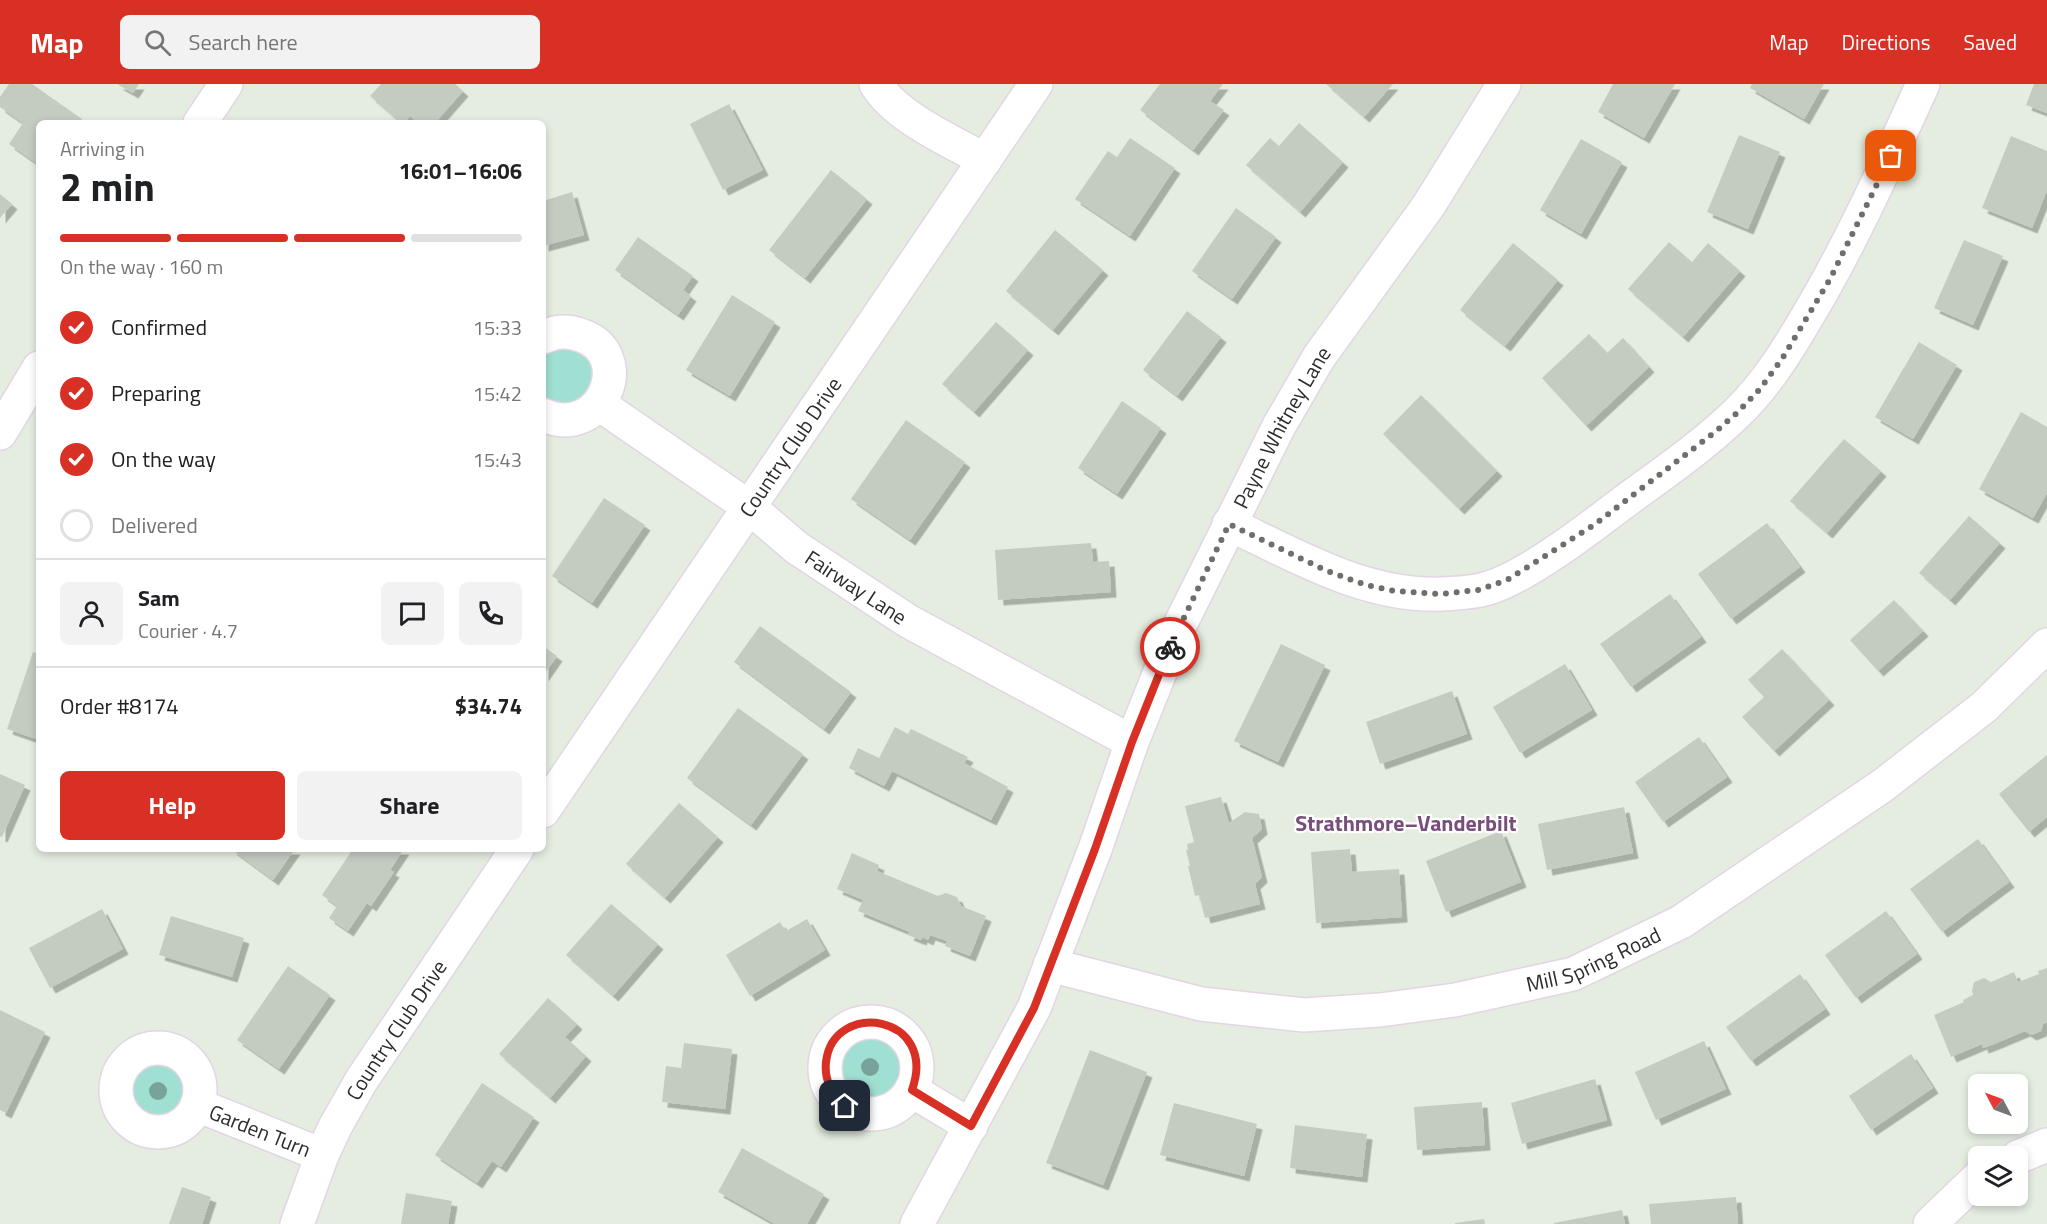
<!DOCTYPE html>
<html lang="en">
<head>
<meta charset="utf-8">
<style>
  :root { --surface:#fff; --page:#f2f2f2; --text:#202124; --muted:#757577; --line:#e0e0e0; --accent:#d93025 }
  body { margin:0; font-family:"Titillium Web",sans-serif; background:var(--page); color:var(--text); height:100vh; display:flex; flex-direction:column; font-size:22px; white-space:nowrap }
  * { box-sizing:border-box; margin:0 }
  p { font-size:20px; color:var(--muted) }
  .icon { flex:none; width:33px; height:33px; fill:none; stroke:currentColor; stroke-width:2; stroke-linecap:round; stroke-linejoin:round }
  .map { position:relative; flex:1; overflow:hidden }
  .side { position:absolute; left:36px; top:36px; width:510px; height:732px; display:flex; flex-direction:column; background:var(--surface); border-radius:9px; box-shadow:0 3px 9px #0003 }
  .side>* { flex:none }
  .needle { width:39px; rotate:311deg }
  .tools { position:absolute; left:1968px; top:990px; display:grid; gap:12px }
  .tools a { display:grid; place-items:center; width:60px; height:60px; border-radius:9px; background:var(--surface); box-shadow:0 3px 9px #0003; font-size:30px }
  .pin { position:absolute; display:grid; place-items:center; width:51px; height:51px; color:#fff; margin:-26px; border-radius:12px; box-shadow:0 3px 9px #0006 }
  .courier { position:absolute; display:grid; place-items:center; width:60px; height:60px; margin:-30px; border:4px solid #d93025; border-radius:50%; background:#fff; color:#222; box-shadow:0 2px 8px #0007 }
  .summary em { font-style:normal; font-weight:700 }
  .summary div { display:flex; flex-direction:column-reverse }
  .summary { display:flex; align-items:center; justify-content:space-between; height:102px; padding:0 24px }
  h1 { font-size:39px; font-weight:700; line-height:45px }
  .bar { display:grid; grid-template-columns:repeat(4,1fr); gap:9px 6px; align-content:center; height:72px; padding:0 24px }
  .bar i { height:8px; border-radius:4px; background:var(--line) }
  .bar .on { background:var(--accent) }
  .bar p { grid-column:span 4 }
  .line { display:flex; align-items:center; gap:15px; padding:0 24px; border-top:2px solid var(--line) }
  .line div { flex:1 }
  .round { display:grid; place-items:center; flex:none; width:63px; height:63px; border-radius:9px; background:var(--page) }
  ol { padding:0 24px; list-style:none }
  li { display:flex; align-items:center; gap:18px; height:66px }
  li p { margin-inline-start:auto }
  li .icon { padding:6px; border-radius:50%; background:var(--accent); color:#fff; stroke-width:4 }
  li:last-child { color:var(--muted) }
  li i { width:33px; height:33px; border:3px solid var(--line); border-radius:50% }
  .button { display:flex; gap:12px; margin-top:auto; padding:12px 24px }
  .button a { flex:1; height:69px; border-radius:9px; background:var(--accent); color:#fff; font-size:24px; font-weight:700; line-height:69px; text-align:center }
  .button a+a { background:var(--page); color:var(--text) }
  header { display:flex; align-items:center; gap:36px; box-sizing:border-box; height:84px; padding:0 30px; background:var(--accent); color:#fff }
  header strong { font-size:28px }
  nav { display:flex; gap:33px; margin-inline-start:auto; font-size:21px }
  .search { width:420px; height:54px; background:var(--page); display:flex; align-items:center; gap:15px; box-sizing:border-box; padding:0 21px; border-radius:9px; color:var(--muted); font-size:22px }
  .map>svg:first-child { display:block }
  .green { fill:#9fe0d2 }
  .building { fill:#c4ccc2; filter:url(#shadow) }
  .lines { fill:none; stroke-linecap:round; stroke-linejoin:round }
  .minor-casing { stroke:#e3d5e4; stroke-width:36 }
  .minor { stroke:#fff; stroke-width:33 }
  .tree { fill:#78a39a }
  .done { stroke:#6c706b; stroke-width:6; stroke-dasharray:0 10.8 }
  .route { stroke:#d93025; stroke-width:8 }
  .labels { text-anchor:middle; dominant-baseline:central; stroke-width:4.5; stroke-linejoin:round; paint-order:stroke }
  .street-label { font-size:21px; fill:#2c2c2c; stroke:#fff }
  .neighbourhood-label { font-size:22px; font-weight:bold; fill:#784e7b; stroke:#fff }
</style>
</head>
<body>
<header>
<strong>Map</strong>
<div class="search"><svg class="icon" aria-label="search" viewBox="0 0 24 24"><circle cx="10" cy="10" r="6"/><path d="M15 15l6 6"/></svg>Search here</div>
<nav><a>Map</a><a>Directions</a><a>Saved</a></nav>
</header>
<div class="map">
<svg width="2047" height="1140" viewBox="0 0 2047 1140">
  <defs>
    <filter id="shadow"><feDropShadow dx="5.5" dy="5.5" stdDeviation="0" flood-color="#0004"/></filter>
  </defs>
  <rect width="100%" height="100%" fill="#e4ede0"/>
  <path class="green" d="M543,253H587L606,309L543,331Z
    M825 984a46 46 0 1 1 92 0a46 46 0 1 1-92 0Z
    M116 1006a42 42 0 1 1 84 0a42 42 0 1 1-84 0Z"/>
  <path class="building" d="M9,0H32L82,35L80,39H39V81L9,60L23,39L0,23V13Z
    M117,0H139L133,9Z
    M381,0H455L463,7L435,39H418L410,32L404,39H401L370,12Z
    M1160,0H1223L1210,17L1224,26L1193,66L1140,26Z
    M1326,0H1393L1364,33Z
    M1613,0H1675L1644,54L1598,28Z
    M1752,0H1824L1804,35L1750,4Z
    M2034,0H2047V29L2026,21Z
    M729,20L763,86L723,106L690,40Z
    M1299,39L1343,78L1300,128L1246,81L1270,54L1279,62Z
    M1739,51L1780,68L1748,145L1707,128Z
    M2011,52L2047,67V106L2032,144L1982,124Z
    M1130,54L1175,84L1130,152L1075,115L1108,67L1117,73Z
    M1581,55L1622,78L1581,150L1540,126Z
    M831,86L867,115L805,194L769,166Z
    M572,108L584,151L543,162V117Z
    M0,110L12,120L0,134Z
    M1236,124L1276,153L1232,215L1192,187Z
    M1055,146L1103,186L1053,246L1006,207Z
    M638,153L693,192L683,206L691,212L678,231L615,186Z
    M1964,156L2003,172L1973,241L1934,224Z
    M1669,158L1692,178L1708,159L1740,187L1683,253L1628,205Z
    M1513,159L1558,196L1505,262L1460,226Z
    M732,211L775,238L730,312L686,286Z
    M1187,227L1221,253L1177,312L1143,286Z
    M996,238L1028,266L974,328L942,300Z
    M1589,250L1607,269L1623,254L1649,283L1586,342L1542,294Z
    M1919,258L1957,281L1913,355L1875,333Z
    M1421,311L1497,387L1459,425L1383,350Z
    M1122,317L1161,344L1117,410L1078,384Z
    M2021,328L2047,343V409L2033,434L1979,405Z
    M906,336L965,378L910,456L851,415Z
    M1844,355L1881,387L1827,449L1790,417Z
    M604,414L645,441L592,519L552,492Z
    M1969,432L2000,459L1950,516L1919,489Z
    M1767,439L1800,483L1731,535L1698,490Z
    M1091,459L1093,478L1109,477L1111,508L998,516L995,466Z
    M1670,510L1701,553L1631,603L1600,560Z
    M1894,516L1923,547L1878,587L1850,556Z
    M760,542L851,608L824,645L734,578Z
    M1281,560L1325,581L1278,678L1234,657Z
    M543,562L557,572L543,592Z
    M1782,565L1829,616L1774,667L1742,633L1764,613L1748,596Z
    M33,568L39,570V656L7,645Z
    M1565,580L1592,626L1520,669L1493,623Z
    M1452,607L1467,650L1380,680L1366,638Z
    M738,624L803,670L751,741L687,694Z
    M895,643L908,650L911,645L968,673L964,679L1008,703L991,736L892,687L884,702L849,684L858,664L879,674Z
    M1699,653L1727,693L1663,738L1635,698Z
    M2047,671V733L2029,748L1999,710Z
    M0,690L25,701L2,753L0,752Z
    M1221,713L1229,739L1245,728L1259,730L1262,745L1252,754L1262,793L1255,800L1260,820L1205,834L1199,811L1195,812L1188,782H1190L1186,766H1188L1187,760L1194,758L1185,722Z
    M679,719L718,753L665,814L626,780Z
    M1624,723L1633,769L1547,786L1538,740Z
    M1501,747L1521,798L1446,828L1426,777Z
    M1978,755L2009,798L1942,848L1910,805Z
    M231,765H295L273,796Z
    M353,765H404L390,786L394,788L371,822L367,819L348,847L329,834L337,822L322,811Z
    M1350,765L1352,788L1399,785L1402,833L1316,839L1311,768Z
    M852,769L879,781L877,787L938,812L946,809L957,813L961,822L986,832L970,872L945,862L947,857L930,851L928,856L922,853L921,856L908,851L910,848L858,827L863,816L837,805Z
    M611,820L658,860L613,912L566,871Z
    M102,825L123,865L50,904L29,864Z
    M1886,827L1917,870L1856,914L1825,871Z
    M171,832L244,854L232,893L159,871Z
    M807,835L825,866L750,912L726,871L780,838L786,847Z
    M288,882L330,911L279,985L237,956Z
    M2047,884V938L2043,940L2041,947L2031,951L2025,947L1994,960L1983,964L1982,960L1951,973L1934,931L1964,918L1963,916L1973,911L1972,907L1974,898L1984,894L1991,898L2014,888L2018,898L2039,890L2038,887Z
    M1800,890L1825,925L1751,977L1726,943Z
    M548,914L577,940L565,953L586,972L550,1014L499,970Z
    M0,926L45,948L6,1029L0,1026Z
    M1704,957L1726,1005L1656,1036L1635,988Z
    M684,959L732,965L725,1025L662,1018L666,982L681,984Z
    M1090,966L1147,988L1103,1101L1046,1079Z
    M1911,970L1933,1004L1871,1046L1849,1012Z
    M1595,995L1607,1036L1522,1060L1511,1019Z
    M482,999L534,1033L501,1083L492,1077L477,1099L435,1071Z
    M1482,1018L1485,1061L1417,1066L1414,1023Z
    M1174,1019L1257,1040L1244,1092L1160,1071Z
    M1295,1041L1367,1050L1362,1093L1290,1084Z
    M742,1064L824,1110L807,1140H775L718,1108Z
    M182,1103L211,1113L202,1140H169Z
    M406,1109L452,1117L448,1140H401Z
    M1736,1113L1738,1140H1651L1649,1120Z
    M1622,1126L1625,1140H1554V1139Z
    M1484,1135L1485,1140H1455V1139Z"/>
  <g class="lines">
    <defs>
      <g id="minor">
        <path d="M876,0C897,34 951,57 985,76"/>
        <path d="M200,39L226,0"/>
        <path d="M543,253C557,247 568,246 583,252C636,272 602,357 543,331"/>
        <path id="s1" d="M599,320L749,423L797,464L908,537L1132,658"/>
        <path d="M0,349L39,284"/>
        <path d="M1229,440C1297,472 1365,513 1442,510C1456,509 1471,509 1485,505C1520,496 1578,453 1608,430C1651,397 1698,367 1737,329C1766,301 1787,267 1807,233C1852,158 1887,79 1923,0"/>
        <path id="s2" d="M543,727L1036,0"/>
        <path id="s3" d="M1050,881L1201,920L1304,931L1380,926L1455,916L1573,890L1681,838L1882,702L1984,623L2047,561"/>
        <circle cx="871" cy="984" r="46"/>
        <circle cx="158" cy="1006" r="42"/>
        <path d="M911,1006L971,1042"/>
        <path id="s4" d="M197,1021L322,1071"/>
        <path d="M2018,1073L2047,1061"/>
        <path id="s5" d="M297,1140L322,1071L335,1043L361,997L517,765"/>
        <path id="s6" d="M917,1140L1034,924L1095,765L1132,658L1175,551L1279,342L1319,273L1429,121L1504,0"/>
        <path d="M1930,1140L1978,1094"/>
      </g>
    </defs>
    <use href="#minor" class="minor-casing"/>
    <use href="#minor" class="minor"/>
  </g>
  <g class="tree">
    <circle cx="870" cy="983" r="9"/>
    <circle cx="158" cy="1007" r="9"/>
  </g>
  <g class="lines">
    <path class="done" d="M1170,563L1229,440L1327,487L1366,501L1395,507L1440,510L1478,506L1507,496L1594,441L1715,348L1737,329L1760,305L1782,275L1830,195L1891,72"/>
    <path class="route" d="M845,1022C832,1009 824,997 826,978C833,915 939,930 912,1006L971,1042L1034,924L1095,765L1132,658L1170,563"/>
  </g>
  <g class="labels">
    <g class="street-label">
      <text stroke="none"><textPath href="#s6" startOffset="878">Payne Whitney Lane</textPath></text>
      <text stroke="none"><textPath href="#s2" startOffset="440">Country Club Drive</textPath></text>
      <text stroke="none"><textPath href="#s1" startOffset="316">Fairway Lane</textPath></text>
      <text stroke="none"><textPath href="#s3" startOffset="556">Mill Spring Road</textPath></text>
      <text stroke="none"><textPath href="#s5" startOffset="219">Country Club Drive</textPath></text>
      <text stroke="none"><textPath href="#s4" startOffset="68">Garden Turn</textPath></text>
    </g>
    <g class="neighbourhood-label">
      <text x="1406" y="739">Strathmore–Vanderbilt</text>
    </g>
  </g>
</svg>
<div class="tools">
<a><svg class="needle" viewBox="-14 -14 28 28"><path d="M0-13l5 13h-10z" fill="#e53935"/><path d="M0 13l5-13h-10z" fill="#757577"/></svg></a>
<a><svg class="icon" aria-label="layers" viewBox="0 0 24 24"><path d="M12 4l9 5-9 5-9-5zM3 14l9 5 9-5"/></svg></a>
</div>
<div class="pin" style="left:1891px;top:72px;background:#ea580c"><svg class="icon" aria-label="bag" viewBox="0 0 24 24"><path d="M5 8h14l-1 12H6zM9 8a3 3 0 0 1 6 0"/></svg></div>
<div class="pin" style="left:845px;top:1022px;background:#1f2937"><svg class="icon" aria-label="home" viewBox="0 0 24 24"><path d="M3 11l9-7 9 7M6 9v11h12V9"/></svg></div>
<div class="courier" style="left:1170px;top:563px"><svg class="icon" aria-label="bike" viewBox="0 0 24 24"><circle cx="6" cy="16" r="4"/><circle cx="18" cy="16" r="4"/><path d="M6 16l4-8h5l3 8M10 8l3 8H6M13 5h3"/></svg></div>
<section class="side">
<div class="summary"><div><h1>2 min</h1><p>Arriving in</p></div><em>16:01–16:06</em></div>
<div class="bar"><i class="on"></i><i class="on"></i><i class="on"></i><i></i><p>On the way · 160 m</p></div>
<ol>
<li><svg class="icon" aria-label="check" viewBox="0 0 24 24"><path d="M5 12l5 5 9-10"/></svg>Confirmed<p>15:33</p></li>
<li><svg class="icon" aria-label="check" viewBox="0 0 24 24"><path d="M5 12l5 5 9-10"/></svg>Preparing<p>15:42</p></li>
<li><svg class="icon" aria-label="check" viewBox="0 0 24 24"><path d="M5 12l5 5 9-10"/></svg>On the way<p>15:43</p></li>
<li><i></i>Delivered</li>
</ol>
<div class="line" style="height:108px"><a class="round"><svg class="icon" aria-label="person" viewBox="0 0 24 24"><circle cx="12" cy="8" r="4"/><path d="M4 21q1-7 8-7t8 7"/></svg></a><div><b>Sam</b><p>Courier · 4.7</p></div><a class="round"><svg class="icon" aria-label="chat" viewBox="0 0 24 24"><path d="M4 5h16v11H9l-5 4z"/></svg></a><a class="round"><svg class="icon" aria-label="phone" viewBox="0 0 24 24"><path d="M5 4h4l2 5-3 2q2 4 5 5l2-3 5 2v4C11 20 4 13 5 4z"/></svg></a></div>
<div class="line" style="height:78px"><div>Order #8174</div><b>$34.74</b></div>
<div class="button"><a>Help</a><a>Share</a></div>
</section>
</div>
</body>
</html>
